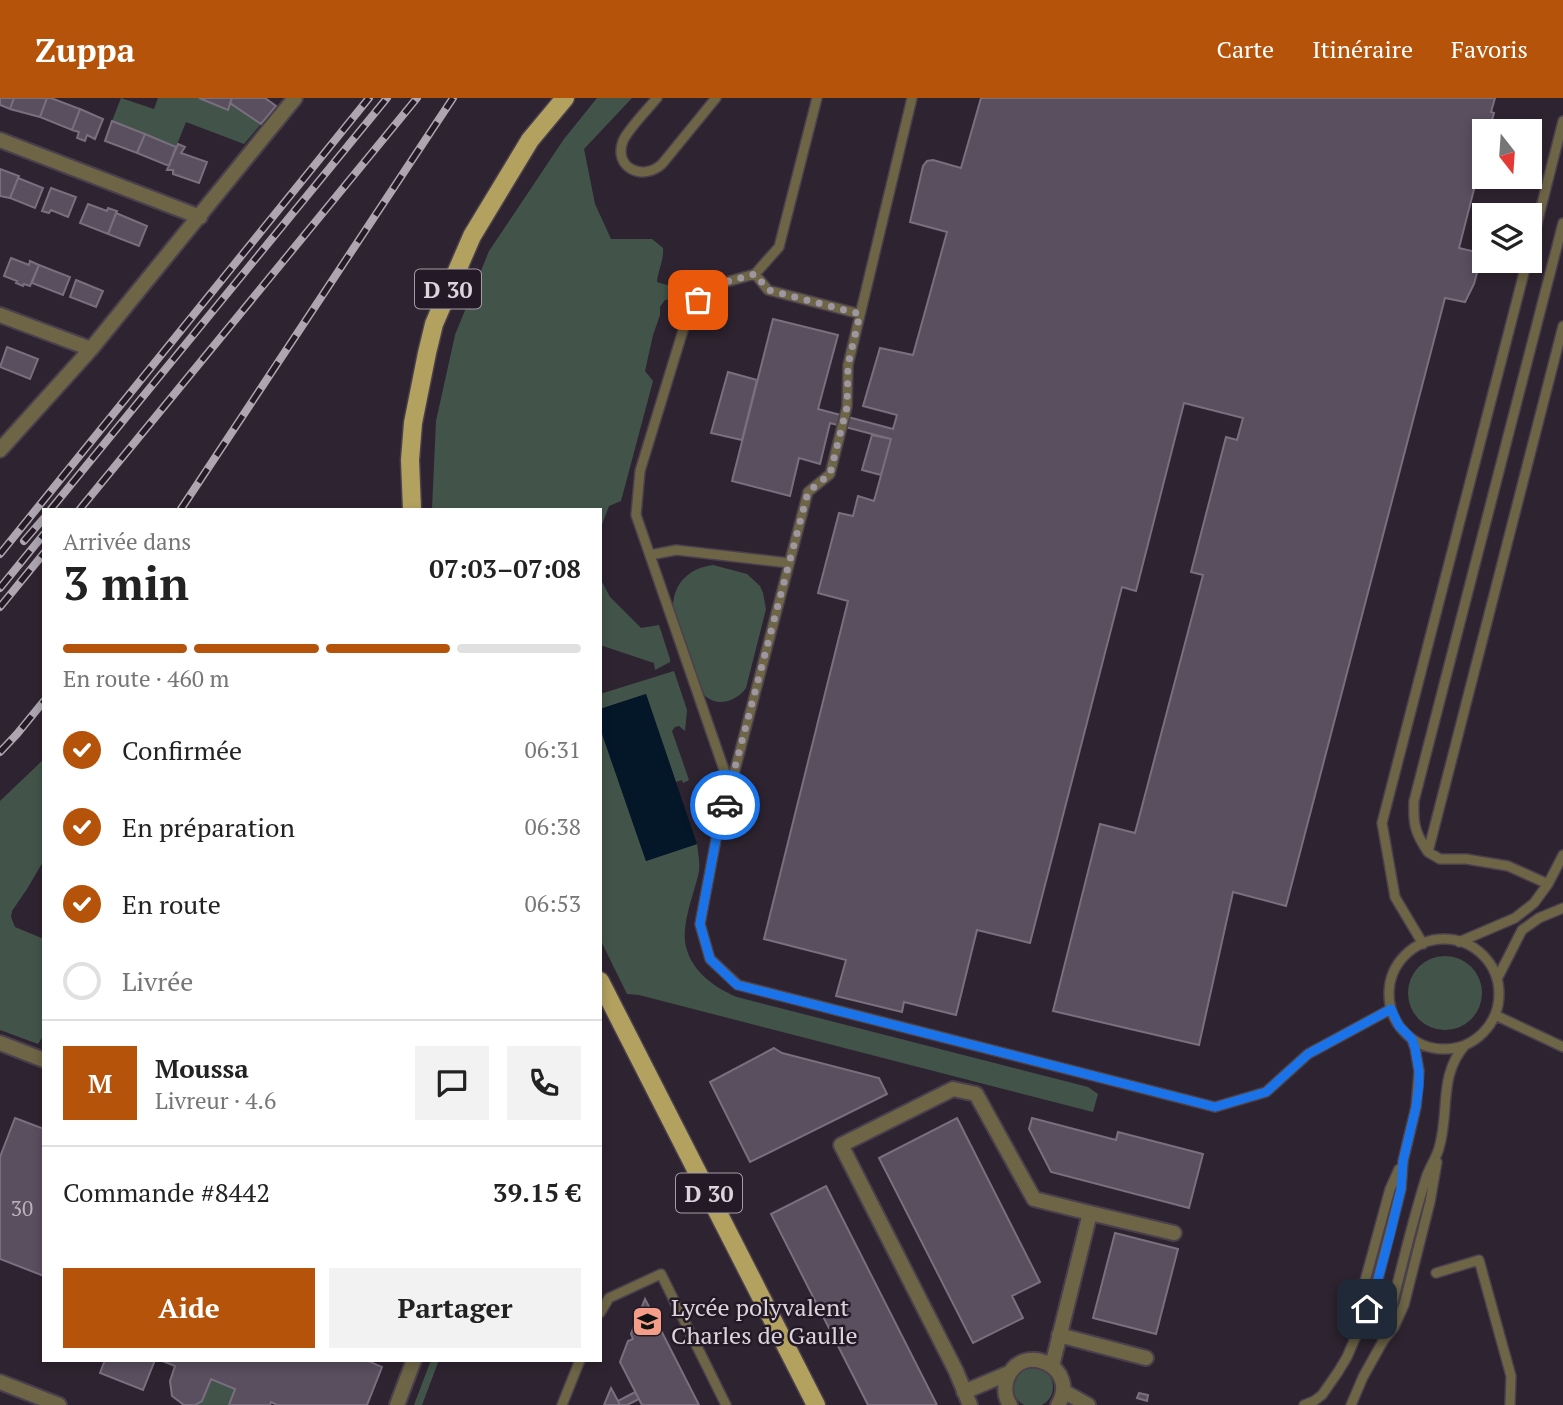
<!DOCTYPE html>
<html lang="fr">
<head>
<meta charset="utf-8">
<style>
  :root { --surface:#fff; --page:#f2f2f2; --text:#222; --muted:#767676; --line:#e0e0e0; --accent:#b45309 }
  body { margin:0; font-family:"PT Serif",serif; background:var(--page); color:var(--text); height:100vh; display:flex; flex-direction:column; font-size:26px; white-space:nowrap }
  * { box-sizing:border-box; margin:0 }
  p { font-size:23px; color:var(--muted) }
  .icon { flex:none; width:38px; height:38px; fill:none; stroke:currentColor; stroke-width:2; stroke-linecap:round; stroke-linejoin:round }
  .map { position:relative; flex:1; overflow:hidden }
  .details { position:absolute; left:42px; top:410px; width:560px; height:854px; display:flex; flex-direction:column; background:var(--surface); border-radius:0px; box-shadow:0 4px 10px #0003 }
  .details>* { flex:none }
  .needle { width:46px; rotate:163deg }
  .buttons { position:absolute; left:1472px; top:21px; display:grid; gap:14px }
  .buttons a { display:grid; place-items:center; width:70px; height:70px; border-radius:0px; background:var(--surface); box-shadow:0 4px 10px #0003; font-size:35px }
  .pin { position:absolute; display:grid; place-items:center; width:60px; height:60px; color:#fff; margin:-30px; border-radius:14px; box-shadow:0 4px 10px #0006 }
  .courier { position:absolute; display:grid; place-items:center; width:70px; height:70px; margin:-35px; border:5px solid #1a73e8; border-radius:50%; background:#fff; color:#222; box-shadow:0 2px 9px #0007 }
  .headline em { font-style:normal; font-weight:600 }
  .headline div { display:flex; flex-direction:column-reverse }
  .headline { display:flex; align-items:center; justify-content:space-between; height:119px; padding:0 21px }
  h1 { font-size:46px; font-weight:600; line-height:52px }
  .bar { display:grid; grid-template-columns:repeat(4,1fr); gap:10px 7px; align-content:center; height:84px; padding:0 21px }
  .bar i { height:9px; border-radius:5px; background:var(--line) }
  .bar .on { background:var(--accent) }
  .bar p { grid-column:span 4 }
  .line { display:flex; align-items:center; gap:18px; padding:0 21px; border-top:2px solid var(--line) }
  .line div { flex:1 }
  .round { display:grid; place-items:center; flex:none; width:74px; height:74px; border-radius:0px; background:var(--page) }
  ol { padding:0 21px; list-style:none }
  li { display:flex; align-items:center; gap:21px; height:77px }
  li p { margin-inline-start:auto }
  li .icon { padding:7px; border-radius:50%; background:var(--accent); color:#fff; stroke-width:4 }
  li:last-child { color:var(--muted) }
  li i { width:38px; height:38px; border:4px solid var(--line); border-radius:50% }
  .action { display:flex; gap:14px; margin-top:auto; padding:14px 21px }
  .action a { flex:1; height:80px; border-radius:0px; background:var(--accent); color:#fff; font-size:28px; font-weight:600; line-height:80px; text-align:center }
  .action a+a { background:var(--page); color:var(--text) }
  header { display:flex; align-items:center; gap:42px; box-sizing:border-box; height:98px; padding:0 35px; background:var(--accent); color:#fff }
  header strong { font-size:33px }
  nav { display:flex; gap:38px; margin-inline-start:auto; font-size:24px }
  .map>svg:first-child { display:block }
  .green { fill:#425449 }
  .water { fill:#041729 }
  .building { fill:#594f5f; stroke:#796f7f; stroke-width:2 }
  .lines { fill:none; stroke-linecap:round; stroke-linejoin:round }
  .lane-casing { stroke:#4a404d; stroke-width:12 }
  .street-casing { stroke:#4a404d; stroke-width:18 }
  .primary-casing { stroke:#4a404d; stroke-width:21 }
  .lane { stroke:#6e6546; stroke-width:9 }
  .street { stroke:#6e6546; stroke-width:14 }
  .primary { stroke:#b3a15f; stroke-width:18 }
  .rail-casing { stroke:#ada5af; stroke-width:8 }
  .rail { stroke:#241a27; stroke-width:5; stroke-dasharray:16; stroke-linecap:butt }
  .done { stroke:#9e96a1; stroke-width:7; stroke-dasharray:0 12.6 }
  .route { stroke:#1a73e8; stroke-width:9 }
  .labels { text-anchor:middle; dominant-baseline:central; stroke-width:5; stroke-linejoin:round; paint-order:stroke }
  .number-label { font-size:21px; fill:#bab3be }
  .shield { fill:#241a27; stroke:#a49ca6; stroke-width:2 }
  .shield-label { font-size:23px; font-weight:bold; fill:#dbd4dd }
  .poi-label { font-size:24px; fill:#dbd4dd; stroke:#241a27; text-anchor:start }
</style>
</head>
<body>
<header>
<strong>Zuppa</strong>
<nav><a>Carte</a><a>Itinéraire</a><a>Favoris</a></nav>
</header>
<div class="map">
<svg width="1563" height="1307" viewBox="0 0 1563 1307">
  <rect width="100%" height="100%" fill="#2e2431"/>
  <path class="green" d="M121,0L154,11L158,0H199L227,11L230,5L261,26L244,46L186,24L176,49L112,23Z
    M597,0H632L584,51L595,106L611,141H652L663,150C664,162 658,172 657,184L687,193L690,198L679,212L676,205L671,201L665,202L660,209V217L653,237L645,273L653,283L621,403L609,408L600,432V411H432L436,323L455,237L489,153L564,41Z
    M713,467L747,476L760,488L763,495L766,511L746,590C736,605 711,611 701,592C697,584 695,574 692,566C685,547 677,528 673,508C674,484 690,470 713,467Z
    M600,480L610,499L641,530L659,527L670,561V564L655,572L654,565L600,547Z
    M674,573L687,612L685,633L679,628L675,629L672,633L689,682L683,685L682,682L676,684L646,596L600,611V596Z
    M600,630L646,763L697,746C698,754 700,764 699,773C695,792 687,811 685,831C681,864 709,888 737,899L1088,989L1098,996L1093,1014L639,897L627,896L600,841Z
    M44,661V762L27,791L12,813L11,819L15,829L44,841V937L38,946L0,932V703Z
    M1408 895a37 37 0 1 1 74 0a37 37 0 1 1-74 0Z
    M431,1262H439L422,1307H414Z
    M1013 1289a20 20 0 1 1 40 0a20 20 0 1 1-40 0Z
    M211,1281L235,1291L229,1307H195L202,1303Z"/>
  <path class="water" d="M646,596L697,746L646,763L600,630V611Z"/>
  <path class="building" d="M0,0H14L10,11L0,7Z
    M14,0H47L40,19L10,11Z
    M47,0H51L80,11L72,32L40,19Z
    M199,0H232L228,12Z
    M232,0H265L276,8L261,26L230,5Z
    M981,0H1495L1491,14L1494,15L1489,33H1484V52L1459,150L1476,154L1477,175L1474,186L1465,204L1445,200L1286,808L1233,794L1199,947L1053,913L1100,726L1135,735L1203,477L1191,474L1226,339L1237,342L1243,320L1184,305L1136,493L1122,489L1030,845L977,832L956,917L904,904L902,914L836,898L846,862L764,841L848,503L818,495L839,415L853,418L858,398L874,403L891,341L830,325L820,366L799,360L790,398L732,383L773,221L838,237L818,311L893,331L897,317L863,308L880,250L913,257L947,134L910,124L923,68L927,63L933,62L961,70Z
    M80,11L103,21L95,41L87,37L85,43L77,40L79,34L72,32Z
    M112,23L145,36L137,55L105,43Z
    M145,36L176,49L169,68L137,55Z
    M178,46L185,49L181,55L207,64L199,85L173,76V72H167Z
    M0,71L19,78L10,100L0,98Z
    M18,80L43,90L35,110L10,100Z
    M51,90L76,99L68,119L51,112L49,115L42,113Z
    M88,106L107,113L108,110L117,113L108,136L80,125Z
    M116,115L147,128L139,148L108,136Z
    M11,160L29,167L30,163L39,167L30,188L24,186L23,188L16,185L17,183L4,178Z
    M39,167L70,179L63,197L32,185Z
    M76,182L103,193L96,209L70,199Z
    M7,249L38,261L30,281L0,269Z
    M728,274L757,282L742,342L711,335Z
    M872,337L891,341L881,377L862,372Z
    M774,950L782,955L879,980L887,996L750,1064L710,984Z
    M15,1020L44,1031V1178L0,1161V1059Z
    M957,1020L1040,1184L1012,1198L1023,1220L973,1245L879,1060Z
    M1032,1020L1116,1042L1118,1034L1203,1056L1189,1110L1051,1074L1029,1031Z
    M826,1088L937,1307H868L771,1116Z
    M1115,1135L1178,1151L1156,1236L1093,1220Z
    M645,1201L699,1307H642L620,1264L628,1243L633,1241L631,1236Z
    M105,1262H155L143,1292L100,1275Z
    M160,1262H368V1263L382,1269L367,1307H277L271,1304L270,1307H229L235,1291L211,1281L202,1303L195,1307H184L172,1298L170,1283L175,1268Z
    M611,1290L618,1303L620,1307H604Z
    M635,1294L639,1301L627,1307H620L618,1303Z
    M1139,1295L1148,1297L1147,1303L1137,1300Z"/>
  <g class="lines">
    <defs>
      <path id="lane" d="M657,0C648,11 628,31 623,43C613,69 642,84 662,66L716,0
        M817,0L779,149L755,176L708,189L688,216L640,373L636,417L730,689L717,736L700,826L710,861L738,887L1215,1009L1266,994L1308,956L1391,911
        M1563,125L1414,703C1413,726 1415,735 1428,754L1563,228
        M1530,153L1563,23
        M755,176L768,192L860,216
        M650,457L676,452L789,465
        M731,687L808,394L830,376L847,309L848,267L912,0
        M1428,754L1440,761H1466L1508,768L1548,786L1563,757
        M1389 896a55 55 0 1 1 110 0a55 55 0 1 1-110 0Z
        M1459,844L1515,820L1534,805L1548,786
        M1423,846L1395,799L1382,725L1527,163
        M1497,881L1522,832L1539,820L1563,810
        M1495,917L1563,949
        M1436,1175L1479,1162L1511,1278L1510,1307
        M600,1215L609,1200L661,1176L726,1307
        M1361,1219L1362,1194L1390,1091L1399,1071
        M1383,1243C1397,1189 1409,1134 1426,1080C1429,1070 1436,1061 1439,1050C1450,1014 1438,978 1465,947
        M562,1307L580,1262
        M1304,1307L1314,1303L1322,1297L1338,1274L1347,1259L1374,1196L1401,1091L1403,1063L1416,1009L1419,973L1415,950L1412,941
        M1351,1307L1363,1279L1383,1243L1394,1229L1404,1207L1430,1104L1437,1064"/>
      <path id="street" d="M0,42L200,119
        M0,217L91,251
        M0,352L91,251L295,0
        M0,945L44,962
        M1059,1237L1146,1260
        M1052,1268L1090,1115L1174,1135
        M0,1284L59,1307
        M1063,1293L1088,1307
        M964,1294L1009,1275
        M397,1307L414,1262
        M970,1307L956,1273L841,1047L953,991L976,996L1034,1101L1090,1115
        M1010,1307C1005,1299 1004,1290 1007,1281C1021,1242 1081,1269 1058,1307"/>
      <path id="primary" d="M412,411L410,362L413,325L427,255L434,226L472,138L530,42L565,0
        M600,883L816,1307"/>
    </defs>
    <use href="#lane" class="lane-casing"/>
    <use href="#street" class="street-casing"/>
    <use href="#primary" class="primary-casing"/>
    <use href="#lane" class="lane"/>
    <use href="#street" class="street"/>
    <use href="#primary" class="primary"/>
    <defs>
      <path id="rail" d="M51,411L387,0
        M80,411L417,0
        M181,411L453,0
        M24,443L44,420
        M0,456L369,0
        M0,490L44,436
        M0,509L44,455
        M0,654L17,636L44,603"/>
    </defs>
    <use href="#rail" class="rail-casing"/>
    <use href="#rail" class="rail"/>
  </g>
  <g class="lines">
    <path class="done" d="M698,202L708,189L755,176L768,192L860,216L848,267L847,309L830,376L808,394L725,707"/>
    <path class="route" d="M725,707L717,736L700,826L710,861L737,887L1215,1009L1266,994L1308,956L1391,911L1399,928L1412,941L1415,950L1419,973V988L1416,1009L1403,1063L1401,1091L1390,1137L1374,1196L1367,1211"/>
  </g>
  <defs>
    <symbol id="school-square" viewBox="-11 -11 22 22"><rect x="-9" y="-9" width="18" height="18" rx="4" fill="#f49e89" stroke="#241a27"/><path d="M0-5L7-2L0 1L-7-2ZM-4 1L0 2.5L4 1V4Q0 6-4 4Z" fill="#111"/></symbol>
  </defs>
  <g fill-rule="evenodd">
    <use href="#school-square" x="630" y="1206" width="35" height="35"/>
  </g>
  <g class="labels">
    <g class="number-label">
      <text x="22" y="1110">30</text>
    </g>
    <g class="shield">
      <rect x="415" y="171.5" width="66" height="39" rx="5"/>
      <rect x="676" y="1075.5" width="66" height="39" rx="5"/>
    </g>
    <g class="shield-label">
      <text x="448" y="191">D 30</text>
      <text x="709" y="1095">D 30</text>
    </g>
    <g class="poi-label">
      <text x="671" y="1209">Lycée polyvalent<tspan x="671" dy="28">Charles de Gaulle</tspan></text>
    </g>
  </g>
</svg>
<div class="buttons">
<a><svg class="needle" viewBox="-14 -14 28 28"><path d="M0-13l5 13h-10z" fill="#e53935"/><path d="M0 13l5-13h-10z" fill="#767676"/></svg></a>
<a><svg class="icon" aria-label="layers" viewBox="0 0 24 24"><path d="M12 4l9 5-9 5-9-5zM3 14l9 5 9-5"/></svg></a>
</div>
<div class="pin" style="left:698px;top:202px;background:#ea580c"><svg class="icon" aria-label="bag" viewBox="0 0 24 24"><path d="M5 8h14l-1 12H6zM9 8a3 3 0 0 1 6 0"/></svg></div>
<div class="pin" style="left:1367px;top:1211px;background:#1f2937"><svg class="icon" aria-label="home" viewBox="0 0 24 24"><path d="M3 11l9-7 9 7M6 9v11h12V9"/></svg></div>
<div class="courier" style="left:725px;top:707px"><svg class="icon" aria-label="car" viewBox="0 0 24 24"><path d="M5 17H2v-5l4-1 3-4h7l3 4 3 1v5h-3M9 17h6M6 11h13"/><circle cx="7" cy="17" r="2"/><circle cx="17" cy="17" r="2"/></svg></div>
<section class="details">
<div class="headline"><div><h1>3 min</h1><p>Arrivée dans</p></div><em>07:03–07:08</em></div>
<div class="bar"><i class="on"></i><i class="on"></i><i class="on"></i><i></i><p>En route · 460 m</p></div>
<ol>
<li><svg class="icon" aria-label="check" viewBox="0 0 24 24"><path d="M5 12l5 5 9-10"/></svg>Confirmée<p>06:31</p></li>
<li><svg class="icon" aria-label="check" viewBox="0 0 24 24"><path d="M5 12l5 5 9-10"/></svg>En préparation<p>06:38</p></li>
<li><svg class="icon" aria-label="check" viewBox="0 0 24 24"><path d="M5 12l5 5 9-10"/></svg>En route<p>06:53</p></li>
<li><i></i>Livrée</li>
</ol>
<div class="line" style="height:126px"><b class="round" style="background:var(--accent);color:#fff">M</b><div><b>Moussa</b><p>Livreur · 4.6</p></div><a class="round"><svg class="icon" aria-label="chat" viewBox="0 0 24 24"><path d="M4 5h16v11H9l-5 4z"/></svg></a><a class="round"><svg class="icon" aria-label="phone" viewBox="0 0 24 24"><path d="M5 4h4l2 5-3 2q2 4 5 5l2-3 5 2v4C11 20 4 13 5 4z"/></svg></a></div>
<div class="line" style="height:91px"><div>Commande #8442</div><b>39.15 €</b></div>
<div class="action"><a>Aide</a><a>Partager</a></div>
</section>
</div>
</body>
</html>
